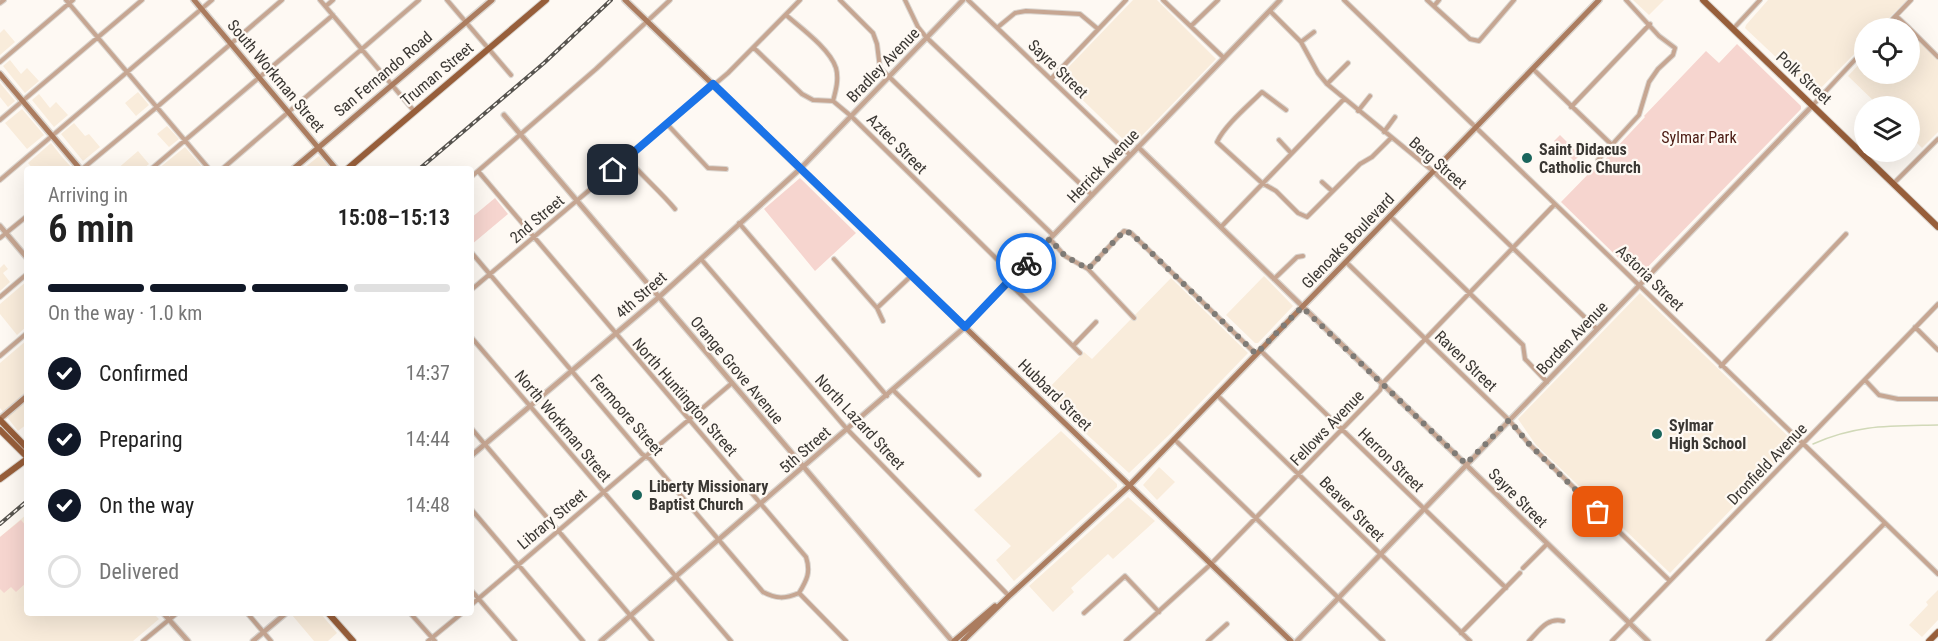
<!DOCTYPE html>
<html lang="en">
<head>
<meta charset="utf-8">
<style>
  :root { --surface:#fff; --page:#f6f6f6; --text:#222; --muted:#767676; --line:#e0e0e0; --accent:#111827 }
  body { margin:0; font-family:"Roboto Condensed",sans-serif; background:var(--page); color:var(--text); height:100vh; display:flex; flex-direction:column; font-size:22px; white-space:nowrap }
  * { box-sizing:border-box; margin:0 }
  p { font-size:20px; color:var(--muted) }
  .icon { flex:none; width:33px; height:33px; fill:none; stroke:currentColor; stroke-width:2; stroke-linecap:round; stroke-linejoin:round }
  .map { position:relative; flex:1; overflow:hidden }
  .side { position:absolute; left:24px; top:166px; width:450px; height:450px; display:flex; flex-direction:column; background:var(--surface); border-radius:6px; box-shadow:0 6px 24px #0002 }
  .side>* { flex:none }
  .fabs { position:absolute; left:1854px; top:18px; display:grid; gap:12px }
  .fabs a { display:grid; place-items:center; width:66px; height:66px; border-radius:50%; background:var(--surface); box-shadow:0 6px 24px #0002; font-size:30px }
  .pin { position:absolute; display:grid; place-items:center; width:51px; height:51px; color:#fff; margin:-26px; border-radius:12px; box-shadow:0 3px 9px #0006 }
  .courier { position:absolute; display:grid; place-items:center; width:60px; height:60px; margin:-30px; border:4px solid #1a73e8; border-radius:50%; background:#fff; color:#222; box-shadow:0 2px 8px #0007 }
  .head em { font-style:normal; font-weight:600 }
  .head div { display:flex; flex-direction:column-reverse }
  .head { display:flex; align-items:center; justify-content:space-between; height:102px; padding:0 24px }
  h1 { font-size:39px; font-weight:600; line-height:45px }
  .bar { display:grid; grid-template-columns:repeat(4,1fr); gap:9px 6px; align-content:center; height:72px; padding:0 24px }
  .bar i { height:8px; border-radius:4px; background:var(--line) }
  .bar .on { background:var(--accent) }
  .bar p { grid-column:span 4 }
  ol { padding:0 24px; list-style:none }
  li { display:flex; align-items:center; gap:18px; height:66px }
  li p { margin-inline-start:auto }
  li .icon { padding:6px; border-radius:50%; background:var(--accent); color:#fff; stroke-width:4 }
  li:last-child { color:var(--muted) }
  li i { width:33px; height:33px; border:3px solid var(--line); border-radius:50% }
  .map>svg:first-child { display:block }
  .built { fill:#f9ecdb }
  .green { fill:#f6d5cf }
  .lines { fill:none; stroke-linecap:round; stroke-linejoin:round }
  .stream { stroke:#d1d9b8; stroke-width:1.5 }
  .minor-casing { stroke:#dbd6d0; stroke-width:6 }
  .tertiary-casing { stroke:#dbd6d0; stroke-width:7 }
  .secondary-casing { stroke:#dbd6d0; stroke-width:8 }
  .primary-casing { stroke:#dbd6d0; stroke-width:8 }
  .minor { stroke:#c6a692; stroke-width:4 }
  .tertiary { stroke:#c6a692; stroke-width:4.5 }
  .secondary { stroke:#ab7c5f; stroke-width:5 }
  .primary { stroke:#975e3a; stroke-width:6 }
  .rail-casing { stroke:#57544f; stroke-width:4 }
  .rail { stroke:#fef9f3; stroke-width:1.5; stroke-dasharray:4.5; stroke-linecap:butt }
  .done { stroke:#7f7b76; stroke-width:6; stroke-dasharray:0 10.8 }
  .route { stroke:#1a73e8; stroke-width:8 }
  .poi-dot { fill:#1a655c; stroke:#fef9f3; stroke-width:2 }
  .labels { text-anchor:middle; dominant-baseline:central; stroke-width:4.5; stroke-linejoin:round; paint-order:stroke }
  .street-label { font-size:16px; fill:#3a3733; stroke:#fef9f3 }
  .park-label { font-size:16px; fill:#4a1a12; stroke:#fef9f3 }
  .poi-label { font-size:16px; font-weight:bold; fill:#3a3733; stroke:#fef9f3; text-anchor:start }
</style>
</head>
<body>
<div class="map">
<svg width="1938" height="641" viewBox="0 0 1938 641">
  <rect width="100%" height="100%" fill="#fef9f3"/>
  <path class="built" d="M1133,0H1157L1216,59L1131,147L1059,77Z
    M1633,0H1664L1649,15Z
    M1768,0H1907L1879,28H1864V44L1815,94L1745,28L1746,25Z
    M4,29L15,42L0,55V33Z
    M1910,33L1938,60V132L1922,148L1910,136V106H1879L1848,76L1864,59V74H1910Z
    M10,60L21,74L27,68L39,81L25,93L3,66Z
    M0,83L15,101L8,107L0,97Z
    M138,92L149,105L136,116L125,103Z
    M39,94L50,108L56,102L68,115L54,127L32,100Z
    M22,109L44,135L27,149L5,123Z
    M74,123L85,136L89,134L100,147L83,161L61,134Z
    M167,126L179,139L169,147L157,134Z
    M51,143L62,157L73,169H33L28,163Z
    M185,147L204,169H158Z
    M138,151L149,164L143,169L116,170Z
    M319,156L331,169H303Z
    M4,264L8,269L3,273L10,282L0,291V268Z
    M1264,276L1293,306L1258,343H1255L1226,315Z
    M1171,278L1248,353L1170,434L1129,473L1082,430L1045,392L1084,352L1092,359Z
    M27,281V326L17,335L0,314V304Z
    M1640,293L1795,443L1670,573L1536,445L1518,419Z
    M27,340V424L18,431L0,408V363Z
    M1061,431L1117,484V487L1014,581L996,560L1011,546L974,510Z
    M1159,467L1175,482L1157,500L1143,485Z
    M1128,497L1155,521L1113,559L1108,554L1071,588L1074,592L1053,612L1029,586Z
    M27,514V614H154L159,619L133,641H0V537Z
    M1938,590V620L1922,637L1909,625L1928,605L1926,602Z
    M294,614H321L337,633L328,641H314L292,615Z"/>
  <path class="green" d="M1737,44L1801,106V109L1638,277L1561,202L1599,163L1601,164L1645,117L1644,116L1706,51L1719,63Z
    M1560,135L1580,155L1574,161L1554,141Z
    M800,178L856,233L815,271L764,209Z
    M495,198L508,214L471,245V218Z
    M21,520L27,527V572L24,575L27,578V582L16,592L11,587L4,593L0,589V537Z"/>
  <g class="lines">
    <path class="stream" d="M1813,444C1857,424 1892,426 1938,425"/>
    <defs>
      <path id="minor" d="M66,0L210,170
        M320,0L414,111
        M447,0L511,75
        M840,0L873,33L877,44L880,68L1053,235
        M905,0L918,27L926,37L1092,195
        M968,0L1130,155
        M1163,0L1224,58
        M1344,0L1938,574
        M1427,0L1470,39L1479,41L1514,0
        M0,3L4,0
        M326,6L333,0
        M1434,6L1439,0
        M1270,11L1301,42L1318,73L1327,84L1434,172L1597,329
        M786,15C801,28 830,49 836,68C839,79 836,90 833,101
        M1896,16L1909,28
        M1191,26L1218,0
        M998,27L1015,13L1026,11L1080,14L1098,29
        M1884,28L1911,0
        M1733,29L1760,0
        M1910,29L1938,57
        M1301,42L1314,32
        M754,48L802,94L813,100L833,101L851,116L1014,276
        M0,62L73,0
        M1533,69L1612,145
        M1051,79L1126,0
        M1327,84L1348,63
        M1813,105L1864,50
        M1571,107L1650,24
        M1286,110L1262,92C1248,106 1225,125 1217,142L1262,183L1276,191L1298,213L1307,217L1360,164L1372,157L1391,138
        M1358,111L1370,96
        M0,120L142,0
        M667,124L708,168L726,169
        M1384,132L1395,117
        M1279,140L1291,153
        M627,158C642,176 660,191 675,209
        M1598,160L1639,115L1649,82L1658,69L1673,55L1675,48L1659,36L1626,0
        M81,170L157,107L282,0
        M150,170L333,15
        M221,170L419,0
        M478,171L806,557C811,572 807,580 799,593L846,641
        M471,177L596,69L670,0
        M0,180L212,0
        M1322,182L1332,191
        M1893,184L1938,139
        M1390,216L1523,345L1525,359L1547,382
        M739,223L887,396
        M1221,227L1344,99
        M0,238L27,216
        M1050,239L1065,256L1088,269L1134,318
        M471,252L642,454L650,459L763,592C776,599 785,599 799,593
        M701,259L846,428L1009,596
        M834,259L877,308L883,321
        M1346,262L1509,420L1529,444L1670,581
        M1088,269L1124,231L1131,233L1256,354
        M1274,279L1297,257L1303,256
        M1008,282L1080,353
        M471,290L728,73L800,0
        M0,297L27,274
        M877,308L911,276
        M1915,327L1938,350
        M471,337L731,641
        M1073,346L1096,322
        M1260,350L1506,588
        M0,356L27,333
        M1721,366L1846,234
        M1865,380L1879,395L1898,399H1938
        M893,390L979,475
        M1217,395L1470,641
        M471,428L652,641
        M1174,439L1383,641
        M471,509L583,641
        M1523,568L1547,544
        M471,590L515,641
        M471,605L732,383
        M1084,613L1125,576L1159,612
        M248,614L271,641
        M411,614L435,641
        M1461,633L1520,573
        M143,641L176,614
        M428,641L461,614
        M1126,641L1211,564L1380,390L1382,384L1555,204
        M1208,641L1227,624
        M1529,641C1539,631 1547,617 1563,621
        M1612,641L1938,304
        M1768,641L1885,523"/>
      <path id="tertiary" d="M504,115L952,641
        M1138,147L1648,641
        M0,226L27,258
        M471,456L659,297L800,169L963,0
        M164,614L188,641
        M253,641L285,614
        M601,641L965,327L1280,0
        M1297,641L1813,105"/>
      <path id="secondary" d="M194,0L337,170
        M625,0L1291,641
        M0,74L81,170
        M292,170L492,0
        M0,419L27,396
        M954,641L995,606
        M963,641L1009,596L1129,486L1599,0"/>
      <path id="primary" d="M1703,0L1938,227
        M346,170L546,0
        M0,420L27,448
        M0,430L27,457
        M0,479L27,459
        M329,614L353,641
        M1929,641L1938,632"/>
    </defs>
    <use href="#minor" class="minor-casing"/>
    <use href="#tertiary" class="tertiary-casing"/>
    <use href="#secondary" class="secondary-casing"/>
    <use href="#primary" class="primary-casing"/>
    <use href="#minor" class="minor"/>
    <use href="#tertiary" class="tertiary"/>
    <use href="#secondary" class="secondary"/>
    <use href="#primary" class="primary"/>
    <defs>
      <path id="rail" d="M418,170L544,63L611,0
        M0,524L27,501"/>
    </defs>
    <use href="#rail" class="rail-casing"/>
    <use href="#rail" class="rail"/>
  </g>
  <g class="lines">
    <path class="done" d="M1026,263L1050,239L1065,256L1088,269L1124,231L1131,233L1256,354L1302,307L1466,464L1509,420L1529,444L1598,512"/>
    <path class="route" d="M613,170L713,84L965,327L1026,263"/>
  </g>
  <g class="poi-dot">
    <circle cx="1527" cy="158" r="6"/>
    <circle cx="1657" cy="434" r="6"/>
    <circle cx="637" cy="495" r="6"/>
  </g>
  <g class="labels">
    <g class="street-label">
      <text transform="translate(883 65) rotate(-46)">Bradley Avenue</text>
      <text transform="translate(1058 69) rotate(44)">Sayre Street</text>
      <text transform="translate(383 74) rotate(-40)">San Fernando Road</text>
      <text transform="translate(437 74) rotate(-40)">Truman Street</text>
      <text transform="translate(276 76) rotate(50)">South Workman Street</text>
      <text transform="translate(1804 78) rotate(43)">Polk Street</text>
      <text transform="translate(897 144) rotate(45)">Aztec Street</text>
      <text transform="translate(1438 163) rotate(41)">Berg Street</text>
      <text transform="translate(1103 166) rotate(-46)">Herrick Avenue</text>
      <text transform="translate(537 219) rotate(-40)">2nd Street</text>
      <text transform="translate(1348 241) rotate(-46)">Glenoaks Boulevard</text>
      <text transform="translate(1650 278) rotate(44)">Astoria Street</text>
      <text transform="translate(641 295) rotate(-41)">4th Street</text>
      <text transform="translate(1572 338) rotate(-46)">Borden Avenue</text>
      <text transform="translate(1466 361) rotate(44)">Raven Street</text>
      <text transform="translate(737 370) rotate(50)">Orange Grove Avenue</text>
      <text transform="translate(1055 395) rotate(44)">Hubbard Street</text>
      <text transform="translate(685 397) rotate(49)">North Huntington Street</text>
      <text transform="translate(627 415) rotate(49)">Fermoore Street</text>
      <text transform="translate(860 422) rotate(47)">North Lazard Street</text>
      <text transform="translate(563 426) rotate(50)">North Workman Street</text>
      <text transform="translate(1327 428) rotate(-46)">Fellows Avenue</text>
      <text transform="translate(805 450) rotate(-41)">5th Street</text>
      <text transform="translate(1391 460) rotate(44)">Herron Street</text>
      <text transform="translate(1767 464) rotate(-46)">Dronfield Avenue</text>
      <text transform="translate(1518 498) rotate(45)">Sayre Street</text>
      <text transform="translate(1352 509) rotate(45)">Beaver Street</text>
      <text transform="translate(552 519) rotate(-40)">Library Street</text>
    </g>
    <g class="park-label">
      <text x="1699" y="137">Sylmar Park</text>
    </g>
    <g class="poi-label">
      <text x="1539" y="149">Saint Didacus<tspan x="1539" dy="18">Catholic Church</tspan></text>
      <text x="1669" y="425">Sylmar<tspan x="1669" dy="18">High School</tspan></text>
      <text x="649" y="486">Liberty Missionary<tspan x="649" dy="18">Baptist Church</tspan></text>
    </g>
  </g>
</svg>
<div class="fabs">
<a><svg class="icon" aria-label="locate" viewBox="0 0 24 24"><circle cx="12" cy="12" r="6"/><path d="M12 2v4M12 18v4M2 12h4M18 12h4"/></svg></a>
<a><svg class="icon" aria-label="layers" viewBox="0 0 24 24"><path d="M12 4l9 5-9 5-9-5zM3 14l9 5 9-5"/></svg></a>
</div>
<div class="pin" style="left:1598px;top:512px;background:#ea580c"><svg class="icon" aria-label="bag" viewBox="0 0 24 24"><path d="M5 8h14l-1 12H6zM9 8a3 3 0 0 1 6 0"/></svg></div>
<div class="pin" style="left:613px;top:170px;background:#1f2937"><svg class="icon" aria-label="home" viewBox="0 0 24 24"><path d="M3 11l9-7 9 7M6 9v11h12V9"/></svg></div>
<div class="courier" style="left:1026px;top:263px"><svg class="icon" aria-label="bike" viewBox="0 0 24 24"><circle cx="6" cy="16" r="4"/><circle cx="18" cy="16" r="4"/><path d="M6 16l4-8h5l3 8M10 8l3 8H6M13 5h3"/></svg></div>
<section class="side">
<div class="head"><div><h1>6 min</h1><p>Arriving in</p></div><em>15:08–15:13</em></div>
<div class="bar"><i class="on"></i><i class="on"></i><i class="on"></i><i></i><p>On the way · 1.0 km</p></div>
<ol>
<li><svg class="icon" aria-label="check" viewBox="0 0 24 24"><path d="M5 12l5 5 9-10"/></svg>Confirmed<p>14:37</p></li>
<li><svg class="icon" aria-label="check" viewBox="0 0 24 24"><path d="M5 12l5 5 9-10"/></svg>Preparing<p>14:44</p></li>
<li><svg class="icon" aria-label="check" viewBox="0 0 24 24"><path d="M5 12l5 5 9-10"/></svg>On the way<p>14:48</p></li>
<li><i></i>Delivered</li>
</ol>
</section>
</div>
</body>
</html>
